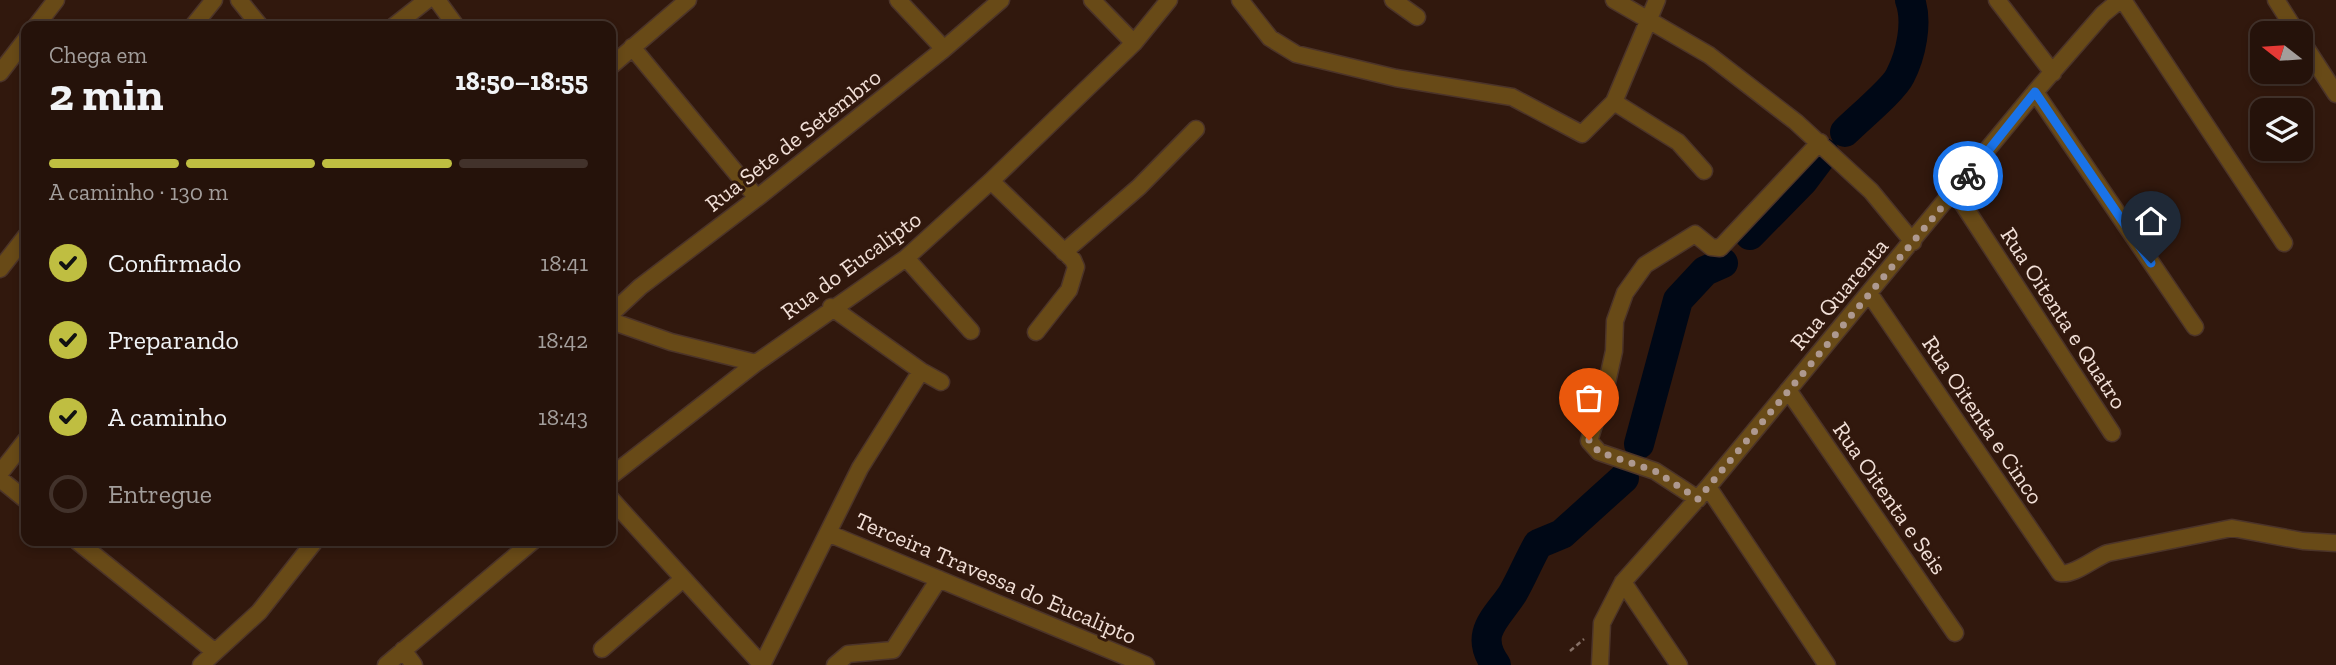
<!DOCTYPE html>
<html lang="pt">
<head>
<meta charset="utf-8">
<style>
  :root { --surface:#25120a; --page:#2d1b13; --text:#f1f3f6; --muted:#a39e9c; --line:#42322b; --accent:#bfbe41 }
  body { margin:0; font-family:"Zilla Slab",serif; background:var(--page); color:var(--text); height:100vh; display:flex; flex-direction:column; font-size:26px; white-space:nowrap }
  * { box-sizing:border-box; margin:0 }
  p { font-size:23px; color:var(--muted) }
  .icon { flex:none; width:38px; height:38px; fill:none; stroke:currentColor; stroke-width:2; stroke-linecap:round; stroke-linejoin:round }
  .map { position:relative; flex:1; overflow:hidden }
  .drawer { position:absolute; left:21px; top:21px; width:595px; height:525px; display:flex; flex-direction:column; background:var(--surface); border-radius:14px; box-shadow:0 4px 10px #0003,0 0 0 2px var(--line) }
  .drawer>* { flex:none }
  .needle { width:46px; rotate:287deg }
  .tools { position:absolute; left:2250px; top:21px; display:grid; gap:14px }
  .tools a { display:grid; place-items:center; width:63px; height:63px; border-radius:14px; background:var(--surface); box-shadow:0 4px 10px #0003,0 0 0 2px var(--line); font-size:35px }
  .pin { position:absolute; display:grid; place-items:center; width:60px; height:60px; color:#fff; margin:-72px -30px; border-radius:50% 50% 50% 0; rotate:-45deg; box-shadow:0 0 7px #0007 }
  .pin .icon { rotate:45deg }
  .courier { position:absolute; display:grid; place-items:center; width:70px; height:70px; margin:-35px; border:5px solid #1a73e8; border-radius:50%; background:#fff; color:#222; box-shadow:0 2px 9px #0007 }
  .headline em { font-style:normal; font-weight:800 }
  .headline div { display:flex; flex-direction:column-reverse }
  .headline { display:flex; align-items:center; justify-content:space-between; height:119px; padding:0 28px }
  h1 { font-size:46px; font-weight:800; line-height:52px }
  .bar { display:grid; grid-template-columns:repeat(4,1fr); gap:10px 7px; align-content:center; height:84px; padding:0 28px }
  .bar i { height:9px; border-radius:5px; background:var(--line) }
  .bar .selected { background:var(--accent) }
  .bar p { grid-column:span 4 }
  ol { padding:0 28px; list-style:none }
  li { display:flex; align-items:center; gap:21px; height:77px }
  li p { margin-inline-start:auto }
  li .icon { padding:7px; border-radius:50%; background:var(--accent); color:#111; stroke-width:4 }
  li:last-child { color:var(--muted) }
  li i { width:38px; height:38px; border:4px solid var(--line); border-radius:50% }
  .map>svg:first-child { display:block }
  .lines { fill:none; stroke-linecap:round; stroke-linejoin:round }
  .river { stroke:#000816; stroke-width:30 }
  .minor-casing { stroke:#4c3429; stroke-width:19 }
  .path { stroke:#867066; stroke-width:2.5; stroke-dasharray:5 3.5; stroke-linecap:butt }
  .minor { stroke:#684a17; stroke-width:16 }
  .done { stroke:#ae9990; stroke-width:7; stroke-dasharray:0 12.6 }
  .route { stroke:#1a73e8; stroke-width:9 }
  .labels { text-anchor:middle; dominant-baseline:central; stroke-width:6; stroke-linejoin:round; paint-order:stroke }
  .street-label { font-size:23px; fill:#f1dfd7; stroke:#31180d }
</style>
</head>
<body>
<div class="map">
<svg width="2336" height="665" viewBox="0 0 2336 665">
  <rect width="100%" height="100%" fill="#31180d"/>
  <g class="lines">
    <path class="river" d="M1845,132C1858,119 1894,89 1900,76C1911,55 1918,22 1910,0
      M1750,235L1803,181L1824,153
      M1639,444L1678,300L1705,271L1723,263
      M1496,665C1473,633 1497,618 1513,593C1522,577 1529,560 1538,544L1562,534L1624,478"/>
    <defs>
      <path id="minor" d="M239,0L260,26
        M437,0L456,26
        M898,0L944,49
        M1092,0L1134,43
        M1240,0L1270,38L1296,54L1396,78L1512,97L1582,134L1614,102L1657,0
        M1393,0L1417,17
        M1614,0L1709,55L1796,122L1871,191L1913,242
        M1997,0L2053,73
        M2123,0L2284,243
        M2276,0L2297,33
        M36,26L56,0
        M193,26L214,0
        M394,26L427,0
        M2301,40L2336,94
        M632,47L757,198
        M611,66L688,0
        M0,73L26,39
        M2035,92L2195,327
        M1614,102L1678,142L1704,171
        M991,181L1073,260L1076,267L1069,290L1036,332
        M1955,192L2112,433
        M1064,252L1139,187L1196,129
        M906,258L971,331
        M0,269L26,236
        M1869,293L2060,573C2074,576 2094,558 2108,553L2232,528L2303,541L2336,543
        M831,307L921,371L941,382
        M611,314L640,287L757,198L944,49L1001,0
        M611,321L671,342L756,363
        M1788,390L1955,633
        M0,473L26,440
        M611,476L756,363L906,258L991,181L1134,43L1169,0
        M0,479L26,500
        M1708,487L1827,665
        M611,499L762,665L860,468L921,371
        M1698,499L1655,471L1599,452L1589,441L1606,387L1614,351L1615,321L1625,293L1645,265L1695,234L1711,247L1720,248L1820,142
        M830,534L1146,665
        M77,541L215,652
        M1623,582L1679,665
        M602,649L683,579
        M403,650L414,665
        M201,665L259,612L315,541
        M386,665L533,541
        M835,665L848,654L893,650L939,579
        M1600,665L1602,623L1623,582L1708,487L2035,92L2103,14L2120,0"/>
    </defs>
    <use href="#minor" class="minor-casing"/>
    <path class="path" d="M1570,651L1584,639"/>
    <use href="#minor" class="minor"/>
  </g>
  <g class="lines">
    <path class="done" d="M1589,440L1599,452L1655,471L1698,499L1968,176"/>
    <path class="route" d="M1968,176L2035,92L2151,263"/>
  </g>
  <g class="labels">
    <g class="street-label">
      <text transform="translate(793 140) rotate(-38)">Rua Sete de Setembro</text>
      <text transform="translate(851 265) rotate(-36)">Rua do Eucalipto</text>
      <text transform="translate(1839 294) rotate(-50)">Rua Quarenta</text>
      <text transform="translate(2064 318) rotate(57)">Rua Oitenta e Quatro</text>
      <text transform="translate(1983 420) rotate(56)">Rua Oitenta e Cinco</text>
      <text transform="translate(1890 498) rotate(55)">Rua Oitenta e Seis</text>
      <text transform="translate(996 578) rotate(23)">Terceira Travessa do Eucalipto</text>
    </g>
  </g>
</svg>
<div class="tools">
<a><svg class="needle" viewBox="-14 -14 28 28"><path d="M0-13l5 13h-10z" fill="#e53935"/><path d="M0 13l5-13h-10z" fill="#a39e9c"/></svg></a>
<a><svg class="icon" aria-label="layers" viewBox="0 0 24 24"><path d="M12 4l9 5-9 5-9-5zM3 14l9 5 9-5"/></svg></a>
</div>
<div class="pin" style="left:1589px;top:440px;background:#ea580c"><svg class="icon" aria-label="bag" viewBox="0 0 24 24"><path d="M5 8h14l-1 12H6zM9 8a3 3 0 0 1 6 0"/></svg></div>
<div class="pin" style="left:2151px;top:263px;background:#1f2937"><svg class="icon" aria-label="home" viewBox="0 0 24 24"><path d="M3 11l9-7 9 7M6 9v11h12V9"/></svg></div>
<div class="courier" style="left:1968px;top:176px"><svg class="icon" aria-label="bike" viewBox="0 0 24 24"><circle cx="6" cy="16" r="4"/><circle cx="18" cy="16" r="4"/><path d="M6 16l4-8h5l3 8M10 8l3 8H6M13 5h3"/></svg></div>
<section class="drawer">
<div class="headline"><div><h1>2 min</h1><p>Chega em</p></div><em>18:50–18:55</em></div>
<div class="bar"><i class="selected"></i><i class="selected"></i><i class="selected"></i><i></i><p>A caminho · 130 m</p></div>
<ol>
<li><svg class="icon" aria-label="check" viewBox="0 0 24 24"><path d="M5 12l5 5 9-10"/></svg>Confirmado<p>18:41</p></li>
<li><svg class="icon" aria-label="check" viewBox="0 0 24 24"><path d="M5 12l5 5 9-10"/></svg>Preparando<p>18:42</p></li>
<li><svg class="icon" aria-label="check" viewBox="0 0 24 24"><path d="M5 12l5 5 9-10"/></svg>A caminho<p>18:43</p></li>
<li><i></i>Entregue</li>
</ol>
</section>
</div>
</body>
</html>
